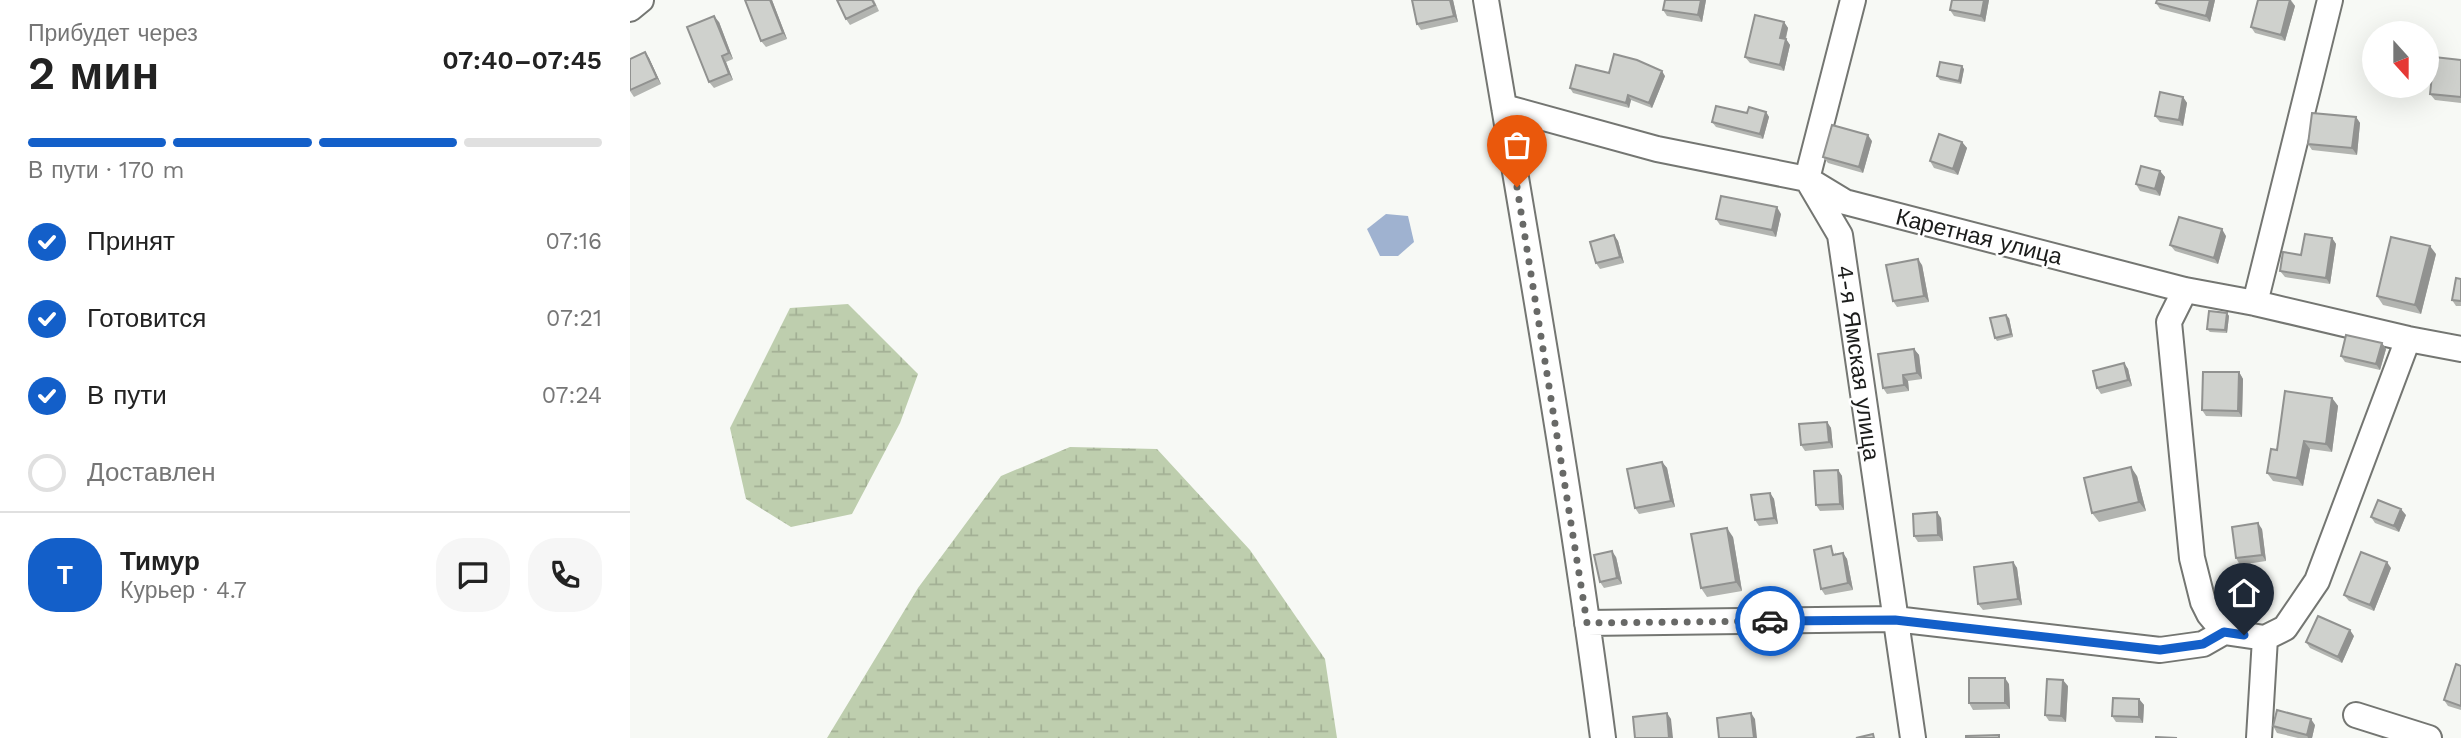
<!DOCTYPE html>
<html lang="ru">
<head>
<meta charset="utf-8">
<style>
  :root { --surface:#fff; --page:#f6f6f6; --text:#222; --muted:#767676; --line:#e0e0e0; --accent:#135fc9 }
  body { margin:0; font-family:"Work Sans",sans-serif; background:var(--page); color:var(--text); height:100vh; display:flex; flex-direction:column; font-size:26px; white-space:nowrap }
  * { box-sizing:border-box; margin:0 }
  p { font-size:23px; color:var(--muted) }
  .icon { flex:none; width:38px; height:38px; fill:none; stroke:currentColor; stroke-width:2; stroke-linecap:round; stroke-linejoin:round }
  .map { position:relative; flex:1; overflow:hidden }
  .panel { display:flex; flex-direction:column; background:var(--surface); width:630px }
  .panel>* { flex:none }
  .needle { width:46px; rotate:159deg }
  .controls { position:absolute; left:1732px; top:21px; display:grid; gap:14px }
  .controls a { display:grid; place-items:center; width:77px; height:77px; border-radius:50%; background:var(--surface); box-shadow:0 7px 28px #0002; font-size:35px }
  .pin { position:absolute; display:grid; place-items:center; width:60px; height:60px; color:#fff; margin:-72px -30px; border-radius:50% 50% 50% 0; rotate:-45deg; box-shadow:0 0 7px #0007 }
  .pin .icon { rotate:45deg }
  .courier { position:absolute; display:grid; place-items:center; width:70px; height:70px; margin:-35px; border:5px solid #135fc9; border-radius:50%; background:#fff; color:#222; box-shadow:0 2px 9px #0007 }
  .summary em { font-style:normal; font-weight:600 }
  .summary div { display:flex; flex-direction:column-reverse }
  .summary { display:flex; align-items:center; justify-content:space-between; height:119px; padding:0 28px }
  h1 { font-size:46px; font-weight:600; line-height:52px }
  .bar { display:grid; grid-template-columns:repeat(4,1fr); gap:10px 7px; align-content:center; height:84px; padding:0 28px }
  .bar i { height:9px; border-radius:5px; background:var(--line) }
  .bar .selected { background:var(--accent) }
  .bar p { grid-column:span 4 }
  .line { display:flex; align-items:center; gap:18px; padding:0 28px; border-top:2px solid var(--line) }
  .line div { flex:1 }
  .round { display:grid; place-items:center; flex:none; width:74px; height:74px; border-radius:28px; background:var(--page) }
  ol { padding:0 28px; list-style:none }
  li { display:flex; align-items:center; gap:21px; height:77px }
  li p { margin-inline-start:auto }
  li .icon { padding:7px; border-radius:50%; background:var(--accent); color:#fff; stroke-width:4 }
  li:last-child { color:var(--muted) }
  li i { width:38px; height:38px; border:4px solid var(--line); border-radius:50% }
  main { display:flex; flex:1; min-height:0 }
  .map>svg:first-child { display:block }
  .wetland { fill:url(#wetland-marsh) }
  .water { fill:#9fb2d0 }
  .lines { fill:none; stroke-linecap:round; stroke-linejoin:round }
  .minor-casing { stroke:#747672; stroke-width:28 }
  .minor { stroke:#fff; stroke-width:24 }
  .wall { fill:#b2b4b0 }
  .shaded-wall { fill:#919290 }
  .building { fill:#cfd1cd; stroke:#919290; stroke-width:2 }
  .done { stroke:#686967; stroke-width:7; stroke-dasharray:0 12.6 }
  .route { stroke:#135fc9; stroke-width:9 }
  .labels { text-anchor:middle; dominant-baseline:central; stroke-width:5; stroke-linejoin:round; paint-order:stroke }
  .street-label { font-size:23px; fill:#1b1c1b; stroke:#fff }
</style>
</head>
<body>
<main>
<section class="panel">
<div class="summary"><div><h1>2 мин</h1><p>Прибудет через</p></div><em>07:40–07:45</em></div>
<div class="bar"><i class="selected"></i><i class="selected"></i><i class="selected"></i><i></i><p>В пути · 170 m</p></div>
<ol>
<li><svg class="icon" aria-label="check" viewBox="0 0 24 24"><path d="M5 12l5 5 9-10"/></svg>Принят<p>07:16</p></li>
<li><svg class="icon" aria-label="check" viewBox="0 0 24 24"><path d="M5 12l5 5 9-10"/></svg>Готовится<p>07:21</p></li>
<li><svg class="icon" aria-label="check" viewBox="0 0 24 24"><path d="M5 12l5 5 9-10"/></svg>В пути<p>07:24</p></li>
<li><i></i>Доставлен</li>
</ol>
<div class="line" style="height:126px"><b class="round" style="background:var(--accent);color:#fff">Т</b><div><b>Тимур</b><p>Курьер · 4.7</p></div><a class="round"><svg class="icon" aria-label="chat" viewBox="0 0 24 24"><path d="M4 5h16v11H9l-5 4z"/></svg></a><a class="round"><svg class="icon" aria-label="phone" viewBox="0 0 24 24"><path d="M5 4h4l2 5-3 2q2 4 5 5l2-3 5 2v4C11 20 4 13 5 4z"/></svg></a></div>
</section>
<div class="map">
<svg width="1831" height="738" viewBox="0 0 1831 738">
  <defs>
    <pattern id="wetland-marsh" width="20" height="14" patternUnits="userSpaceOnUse" patternTransform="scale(1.75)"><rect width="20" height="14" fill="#beceae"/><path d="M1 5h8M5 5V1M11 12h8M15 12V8" fill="none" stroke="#a3b095"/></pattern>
  </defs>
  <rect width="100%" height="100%" fill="#f7f9f5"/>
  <path class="wetland" d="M218,304L288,374L270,423L222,514L161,527L116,499L100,428L160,308Z
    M440,447L527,449L620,550L695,659L707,738H197L288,588L371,476Z"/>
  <path class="water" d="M756,214L778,216L784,242L768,256H750L737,229Z"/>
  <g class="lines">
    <defs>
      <path id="minor" d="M856,0C897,245 941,491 973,738
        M1223,0L1177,179L1210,235L1283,738
        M0,9L11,0
        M874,107L1027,149L1177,179L1215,202L1555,290L1625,303L1778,339L1831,349
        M1555,290L1539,322L1562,558L1573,602L1579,614L1594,632
        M1625,303L1700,0
        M957,623L1265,619L1530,650L1573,644L1594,632L1635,638
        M1635,638L1655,628L1687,581L1778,339
        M1726,715L1799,738
        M1629,738L1635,638"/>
    </defs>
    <use href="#minor" class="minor-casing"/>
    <use href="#minor" class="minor"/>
  </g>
  <path class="wall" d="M142,0L157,39L136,47L131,41Z
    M207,0H244L249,11L220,25L216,19Z
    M782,0H823L828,22L791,30L787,24Z
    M1035,0H1076L1072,22L1037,16L1033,10Z
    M1322,0H1359L1355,22L1324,16L1320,10Z
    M1527,0H1585L1580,22L1530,9L1526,3Z
    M1661,0L1665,6L1655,41L1625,33L1621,27Z
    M89,22L103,59L96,62L103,80L84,88L79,82Z
    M1154,22L1158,28L1156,39L1160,45L1154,71L1120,63L1115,57Z
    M15,52L19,58L31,84L4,97L0,91Z
    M1831,60V103L1805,100L1800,94Z
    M1334,69L1331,84L1310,80L1307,76Z
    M979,73L1035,76L1022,108L1001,100L999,108L943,93L940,88Z
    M1553,97L1557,103L1553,126L1530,122L1525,116Z
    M1136,112L1139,117L1133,139L1086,127L1082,122L1117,113Z
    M1726,117L1730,123L1727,155L1682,150L1678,144Z
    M1242,141L1233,173L1198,163L1193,157Z
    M1332,142L1337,148L1328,175L1304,168L1300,161Z
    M1530,171L1535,177L1530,196L1510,191L1506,184Z
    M1151,214L1146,237L1090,225L1086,219Z
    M984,235L988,241L994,263L970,269L966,263Z
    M1596,236L1588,264L1545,251L1540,245Z
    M1702,238L1706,244L1700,284L1655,277L1650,271L1671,255Z
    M1806,254L1791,314L1753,305L1747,296Z
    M1292,265L1299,302L1267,307L1263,301Z
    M1831,279V306H1826L1822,300Z
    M1597,313L1599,316L1597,333L1580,332L1577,329Z
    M1379,318L1383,337L1367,341L1365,338Z
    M1752,343L1756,349L1750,370L1715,362L1711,356Z
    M1284,349L1289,355L1292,379L1278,381L1279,391L1257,394L1253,388Z
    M1494,363L1498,369L1502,386L1471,394L1467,388Z
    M1609,372L1613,379L1612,417L1576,416L1572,410Z
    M1702,398L1708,406L1702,452L1680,449L1673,486L1643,481L1637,473L1647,450Z
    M1197,422L1201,428L1203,448L1175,451L1171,445Z
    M1032,462L1037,468L1045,507L1009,514L1005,508Z
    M1208,470L1212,476L1214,510L1190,511L1186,505Z
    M1507,476L1516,511L1469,522L1462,513Z
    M1140,493L1144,499L1148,524L1129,526L1125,520Z
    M1776,515L1769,532L1745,523L1741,517Z
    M1311,518L1313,541L1288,542L1284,536Z
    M1632,529L1636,561L1610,565L1606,558Z
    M1103,537L1112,591L1077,597L1071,588Z
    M1206,552V555L1213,553L1217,559L1223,590L1195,595L1191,589Z
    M986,557L992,584L974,588L970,582Z
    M1383,562L1387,568L1392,605L1353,610L1348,604Z
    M1761,568L1744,611L1719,601L1714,595Z
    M1724,636L1712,663L1680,648L1676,642Z
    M1831,666V710L1818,706L1814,700Z
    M1379,684L1380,709L1343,710L1339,703Z
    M1438,686L1436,722L1419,721L1415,715Z
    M1509,699L1514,705L1513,723L1486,722L1482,716Z
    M1685,725L1682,738H1668L1647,733L1643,726Z"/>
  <path class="shaded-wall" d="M140,0H142L157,39L153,33Z
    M820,0H823L828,22L824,16Z
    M1071,0H1076L1072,22L1068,15Z
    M1354,0H1359L1355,22L1351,16Z
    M1580,0H1585L1580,22L1576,16Z
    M1660,0L1665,6L1655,41L1651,35Z
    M84,16L89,22L103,59L99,53Z
    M1154,22L1158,28L1154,44L1150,38Z
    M1156,39L1160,45L1154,71L1150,65Z
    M15,52L19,58L31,84L27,78Z
    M92,56L96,62L103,80L99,74Z
    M1332,66L1334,69L1331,84L1329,81Z
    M1032,71L1035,76L1022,108L1019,103Z
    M998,95L1001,100L999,108L996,103Z
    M1553,97L1557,103L1553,126L1549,120Z
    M1136,112L1139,117L1133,139L1130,134Z
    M1726,117L1730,123L1727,155L1722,148Z
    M1238,135L1242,141L1233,173L1229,167Z
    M1332,142L1337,148L1328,175L1323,169Z
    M1530,171L1535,177L1530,196L1525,189Z
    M1147,207L1151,214L1146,237L1142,230Z
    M1592,229L1596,236L1588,264L1584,258Z
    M984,235L988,241L994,263L990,257Z
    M1702,238L1706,244L1700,284L1696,278Z
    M1800,246L1806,254L1791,314L1785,305Z
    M1288,259L1292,265L1299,302L1294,296Z
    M1597,313L1599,316L1597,333L1595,330Z
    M1376,315L1379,318L1383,337L1381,334Z
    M1752,343L1756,349L1750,370L1746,364Z
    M1284,349L1289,355L1292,379L1287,373Z
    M1494,363L1498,369L1502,386L1498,380Z
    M1609,372L1613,379L1612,417L1608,411Z
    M1273,375L1278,381L1279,391L1274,385Z
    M1702,398L1708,406L1702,452L1696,444Z
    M1197,422L1201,428L1203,448L1199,442Z
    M1674,441L1680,449L1673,486L1667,478Z
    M1032,462L1037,468L1045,507L1041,501Z
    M1501,467L1507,476L1516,511L1509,502Z
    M1208,470L1212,476L1214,510L1210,504Z
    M1140,493L1144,499L1148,524L1144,518Z
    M1771,509L1776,515L1769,532L1764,526Z
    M1307,512L1311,518L1313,541L1308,535Z
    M1628,523L1632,529L1636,561L1632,555Z
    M1097,528L1103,537L1112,591L1106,582Z
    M982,551L986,557L992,584L987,578Z
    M1213,553L1217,559L1223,590L1218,583Z
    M1383,562L1387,568L1392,605L1388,599Z
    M1757,562L1761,568L1744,611L1740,605Z
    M1720,630L1724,636L1712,663L1708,657Z
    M1375,678L1379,684L1380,709L1375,703Z
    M1433,680L1438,686L1436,722L1431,716Z
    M1509,699L1514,705L1513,723L1509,717Z
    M1037,713L1041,719L1043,738H1039Z
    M1121,713L1125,719L1127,738H1124Z
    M1681,719L1685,725L1682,738H1678L1677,735Z"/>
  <path class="building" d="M115,0H140L153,33L131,41Z
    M207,0H242L245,5L216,19Z
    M782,0H820L824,16L787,24Z
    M1035,0H1071L1068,15L1033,10Z
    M1322,0H1354L1351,16L1320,10Z
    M1527,0H1580L1576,16L1526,3Z
    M1628,0H1660L1651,35L1621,27Z
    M1125,15L1154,22L1150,38L1156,39L1150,65L1115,57Z
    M84,16L99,53L92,56L99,74L79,82L57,27Z
    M15,52L27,78L0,90V59Z
    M984,54L1007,60L1032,71L1019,103L998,95L996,103L940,88L946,65L979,73Z
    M1804,57L1831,60V97L1800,94Z
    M1310,62L1332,66L1329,81L1307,76Z
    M1530,92L1553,97L1549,120L1525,116Z
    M1086,106L1117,113L1119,107L1136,112L1130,134L1082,122Z
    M1682,113L1726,117L1722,148L1678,144Z
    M1202,125L1238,135L1229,167L1193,157Z
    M1309,134L1332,142L1323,169L1300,161Z
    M1511,166L1530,171L1525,189L1506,184Z
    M1091,196L1147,207L1142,230L1086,219Z
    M1549,217L1592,229L1584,258L1540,245Z
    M1675,234L1702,238L1696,278L1650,271L1653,252L1671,255Z
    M984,235L990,257L966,263L960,242Z
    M1761,237L1800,246L1785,305L1747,296Z
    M1288,259L1294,296L1263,301L1256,265Z
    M1826,278L1831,279V301L1822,300Z
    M1579,311L1597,313L1595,330L1577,329Z
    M1376,315L1381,334L1365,338L1360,318Z
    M1716,335L1752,343L1746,364L1711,356Z
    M1284,349L1287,373L1273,375L1274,385L1253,388L1248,354Z
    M1494,363L1498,380L1467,388L1463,371Z
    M1573,372H1609L1608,411L1572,410Z
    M1655,391L1702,398L1696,444L1674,441L1667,478L1637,473L1641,449L1647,450Z
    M1197,422L1199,442L1171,445L1169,424Z
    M1032,462L1041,501L1005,508L997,469Z
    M1501,467L1509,502L1462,513L1454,478Z
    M1208,470L1210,504L1186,505L1184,471Z
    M1140,493L1144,518L1125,520L1121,495Z
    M1748,500L1771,509L1764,526L1741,517Z
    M1307,512L1308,535L1284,536L1283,514Z
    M1628,523L1632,555L1606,558L1602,527Z
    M1097,528L1106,582L1071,588L1061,534Z
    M1201,546L1203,555L1213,553L1218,583L1191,589L1184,550Z
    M982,551L987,578L970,582L964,555Z
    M1731,552L1757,562L1740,605L1714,595Z
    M1383,562L1388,599L1348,604L1344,567Z
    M1688,616L1720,630L1708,657L1676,642Z
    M1826,664L1831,666V706L1814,700Z
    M1339,678H1375V703H1339Z
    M1417,679L1433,680L1431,716L1415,715Z
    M1483,698L1509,699V717L1482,716Z
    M1647,710L1681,719L1677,735L1643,726Z
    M1037,713L1039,738H1005L1003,717Z
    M1121,713L1124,738H1089L1087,718Z
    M1243,734L1244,738H1226Z
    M1369,735V738H1336V736Z
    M1526,737L1547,738H1526Z"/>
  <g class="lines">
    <path class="done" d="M887,187L957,623L1140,621"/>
    <path class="route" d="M1140,621L1265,620L1530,650L1573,644L1594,632L1614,635"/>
  </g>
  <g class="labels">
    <g class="street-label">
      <text transform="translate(1349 237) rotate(14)">Каретная улица</text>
      <text transform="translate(1228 363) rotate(82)">4-я Ямская улица</text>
    </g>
  </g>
</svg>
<div class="controls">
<a><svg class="needle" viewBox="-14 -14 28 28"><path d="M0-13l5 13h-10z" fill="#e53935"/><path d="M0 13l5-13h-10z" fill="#767676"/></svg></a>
</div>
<div class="pin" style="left:887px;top:187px;background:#ea580c"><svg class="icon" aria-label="bag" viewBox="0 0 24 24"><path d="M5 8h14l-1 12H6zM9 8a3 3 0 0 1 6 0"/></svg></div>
<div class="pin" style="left:1614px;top:635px;background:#1f2937"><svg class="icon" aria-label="home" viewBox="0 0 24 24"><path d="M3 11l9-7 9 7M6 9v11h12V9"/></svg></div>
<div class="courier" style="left:1140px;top:621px"><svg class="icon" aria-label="car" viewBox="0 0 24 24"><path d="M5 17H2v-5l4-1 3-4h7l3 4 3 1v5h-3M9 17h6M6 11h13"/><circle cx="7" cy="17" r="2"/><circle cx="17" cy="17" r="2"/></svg></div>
</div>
</main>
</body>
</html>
